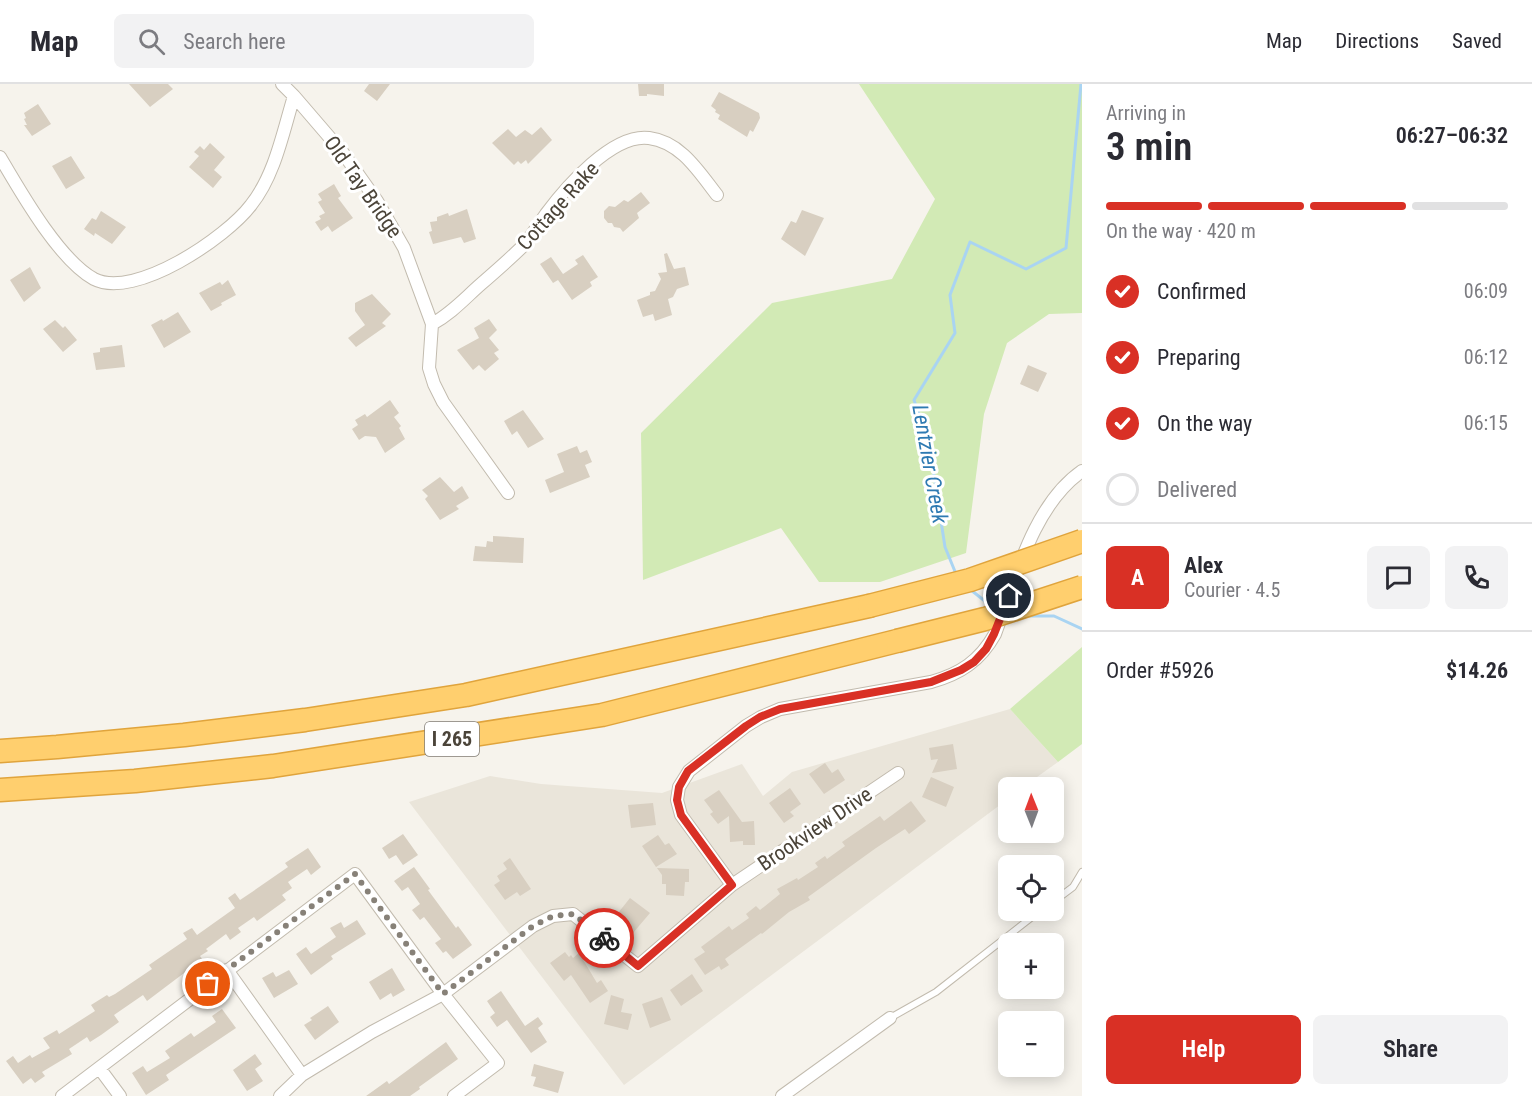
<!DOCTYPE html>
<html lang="en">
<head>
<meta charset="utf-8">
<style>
  :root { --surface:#fff; --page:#f2f2f3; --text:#2b2b33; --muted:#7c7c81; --line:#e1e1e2; --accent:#d93025 }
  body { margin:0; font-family:"Roboto Condensed",sans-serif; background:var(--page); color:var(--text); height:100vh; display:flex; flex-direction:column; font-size:22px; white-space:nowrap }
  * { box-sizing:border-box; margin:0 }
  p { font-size:20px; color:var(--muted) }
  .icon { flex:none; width:33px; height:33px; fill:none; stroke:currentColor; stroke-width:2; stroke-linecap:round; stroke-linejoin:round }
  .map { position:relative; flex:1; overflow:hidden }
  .panel { display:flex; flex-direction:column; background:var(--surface); width:450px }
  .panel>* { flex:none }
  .needle { width:39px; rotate:359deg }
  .buttons { position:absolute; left:998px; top:693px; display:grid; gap:12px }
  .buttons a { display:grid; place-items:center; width:66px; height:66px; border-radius:9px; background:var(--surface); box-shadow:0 3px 15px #0003; font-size:30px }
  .pin { position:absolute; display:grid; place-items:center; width:51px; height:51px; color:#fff; margin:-26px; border:3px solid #fff; border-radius:50%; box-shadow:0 2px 6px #0007 }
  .courier { position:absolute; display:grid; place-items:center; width:60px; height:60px; margin:-30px; border:4px solid #d93025; border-radius:50%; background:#fff; color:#222; box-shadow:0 2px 8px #0007 }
  .overview em { font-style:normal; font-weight:600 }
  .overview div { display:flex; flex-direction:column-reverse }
  .overview { display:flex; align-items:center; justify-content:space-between; height:102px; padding:0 24px }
  h1 { font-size:39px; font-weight:600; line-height:45px }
  .bar { display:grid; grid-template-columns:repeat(4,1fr); gap:9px 6px; align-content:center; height:72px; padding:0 24px }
  .bar i { height:8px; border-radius:4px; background:var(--line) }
  .bar .on { background:var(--accent) }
  .bar p { grid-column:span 4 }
  .line { display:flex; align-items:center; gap:15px; padding:0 24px; border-top:2px solid var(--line) }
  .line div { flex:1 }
  .round { display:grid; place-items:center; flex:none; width:63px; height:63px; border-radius:9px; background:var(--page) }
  ol { padding:0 24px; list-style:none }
  li { display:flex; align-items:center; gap:18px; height:66px }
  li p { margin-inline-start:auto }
  li .icon { padding:6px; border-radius:50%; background:var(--accent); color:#fff; stroke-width:4 }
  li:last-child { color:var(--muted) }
  li i { width:33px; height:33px; border:3px solid var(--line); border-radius:50% }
  .action { display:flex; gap:12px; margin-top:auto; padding:12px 24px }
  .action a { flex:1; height:69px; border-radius:9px; background:var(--accent); color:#fff; font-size:24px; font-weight:600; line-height:69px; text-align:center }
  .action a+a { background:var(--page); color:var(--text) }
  header { display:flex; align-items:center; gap:36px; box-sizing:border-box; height:84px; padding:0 30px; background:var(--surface); border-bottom:2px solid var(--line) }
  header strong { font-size:28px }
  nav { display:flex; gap:33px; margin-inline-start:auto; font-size:21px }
  .search { width:420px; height:54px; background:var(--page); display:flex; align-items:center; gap:15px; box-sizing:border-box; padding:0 21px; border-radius:9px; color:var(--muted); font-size:22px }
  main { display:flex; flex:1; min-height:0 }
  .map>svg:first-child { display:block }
  .residential { fill:#eae5da }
  .green { fill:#d2eab5 }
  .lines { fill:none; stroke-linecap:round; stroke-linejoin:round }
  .stream { stroke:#a9d4f2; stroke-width:3 }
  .building { fill:#d8cfc1 }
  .service-casing { stroke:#c2bbae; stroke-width:8 }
  .minor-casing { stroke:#c2bbae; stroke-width:14 }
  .motorway-casing { stroke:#e0a43c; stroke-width:25 }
  .service { stroke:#fff; stroke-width:6 }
  .minor { stroke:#fff; stroke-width:12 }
  .motorway { stroke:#ffcf6e; stroke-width:22 }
  .motorway-bridge-casing { stroke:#e0a43c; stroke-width:25; stroke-linecap:butt }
  .motorway-bridge { stroke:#ffcf6e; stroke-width:22 }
  .done { stroke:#878178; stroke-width:6; stroke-dasharray:0 10.8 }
  .route { stroke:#d93025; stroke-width:8 }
  .labels { text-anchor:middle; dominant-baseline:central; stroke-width:6; stroke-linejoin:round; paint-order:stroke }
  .shield { fill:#fff; stroke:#817c74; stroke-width:1.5 }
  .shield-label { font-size:20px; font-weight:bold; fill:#4b4439 }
  .street-label { font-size:21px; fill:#4b4439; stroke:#fff }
  .water-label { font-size:22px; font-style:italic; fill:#2e7ab2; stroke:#fff }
</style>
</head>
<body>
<header>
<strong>Map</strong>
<div class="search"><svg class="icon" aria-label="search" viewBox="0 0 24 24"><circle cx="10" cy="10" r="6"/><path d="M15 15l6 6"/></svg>Search here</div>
<nav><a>Map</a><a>Directions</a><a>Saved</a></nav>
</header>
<main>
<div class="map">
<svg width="1082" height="1012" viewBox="0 0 1082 1012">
  <rect width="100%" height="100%" fill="#f6f3ec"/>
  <path class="residential" d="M1010,625L1058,678L1023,703L1008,704V715L624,1001L409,718L490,692L541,700L662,709L742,680L763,712L792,688Z"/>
  <path class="green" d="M859,0H1082V229L1049,230L1007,259L984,330L966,469L880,498H819L781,444L643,496L641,349L772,219L892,195L935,115Z
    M1082,563V660L1058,678L1010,625Z"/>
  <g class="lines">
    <path class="stream" d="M956,490L945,463L929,359L914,316L955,249L950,211L970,158L1026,185L1066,164L1081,0
      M971,506L991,522
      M1029,532H1054L1082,545"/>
  </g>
  <path class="building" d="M129,0H168L173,5L150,23Z
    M369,0H390L377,17L364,7Z
    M638,0H664V12L647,10V12H639Z
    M719,8L759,29L760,34L753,48L750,46L747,53L718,35L720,31L715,28L716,26L711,22Z
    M38,20L51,40L32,52L24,41H27L24,35L26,34L24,29Z
    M541,43L552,56L528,80L526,76L521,80L518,77L514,81L492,59L508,45L516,53L525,46L532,51Z
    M210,59L225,73L214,86L222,93L213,104L189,83L199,72L194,68L200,62L204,66Z
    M71,72L85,94L66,105L52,82Z
    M334,100L341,112L338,114L353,134L332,148L328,142L321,147L315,138L321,135L319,132L325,129L318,118L322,116L318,110Z
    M641,108L650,119L637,129L639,134L623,148L620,144L614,143L612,139H608L604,134V127L609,122L615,123L624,116L628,118Z
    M467,125L476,155L464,159L461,153L433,160L429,148L432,147L430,138L437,137V133L448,129L449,132Z
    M802,126L824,134L805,172L781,155L791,137L796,139Z
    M101,127L126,143L112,160L95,149L94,152L84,145L92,134L96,136Z
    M667,169L674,185L685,183L689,201L677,205L673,213L668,215L672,231L655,237L653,230L643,233L637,216L650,211V208L655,207L661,195L658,189L667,188L664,170Z
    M583,171L598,193L590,198L592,202L572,216L558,196L553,199L540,180L551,173L563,190L578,180L575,176Z
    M30,183L41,204L24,218L10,196Z
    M228,196L236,211L221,219L222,221L211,227L199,209L220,198L222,201Z
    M372,210L391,230L382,239L386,242L356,263L348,254L365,241L355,227V219Z
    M178,228L191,248L164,264L151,241L162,235L163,237Z
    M489,235L497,246L489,254L499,266L494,269L499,275L485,287L479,281L473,286L457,266L479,254L474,244Z
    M55,236L63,244L65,242L77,256L63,268L43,245Z
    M122,261L125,283L96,286L93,269L100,268V264Z
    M1028,281L1047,289L1038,308L1020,300Z
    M390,316L399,329L394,333L401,342L399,344L405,355L385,369L376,353L365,352L359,356L352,345L358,341L355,336L365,330L367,333Z
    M523,326L544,355L528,364L517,347L512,351L504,337Z
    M577,362L580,369L587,366L592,378L585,381L590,393L550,409L545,396L564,388L557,370Z
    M440,393L454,408L462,402L469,414L456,422L459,425L440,436L425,415L428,412L422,406Z
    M493,452L524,454L523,479L473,477L475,462L486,463L487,457L493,458Z
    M953,660L957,685L932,689L938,675L931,676L929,664Z
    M825,679L832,689L838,685L845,696L824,710L809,690Z
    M931,693L954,703L946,723L922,713Z
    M790,704L801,720L790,728L794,732L784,739L769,719Z
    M719,706L742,738L754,737L755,761H743V757L730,758L729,732L718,740L710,730L713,728L704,716Z
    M911,717L926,737L909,750L905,745L876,764L808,813L810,816L789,828L762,850L761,849L725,875L729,881L721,886L719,882L705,891L694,875L705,868L701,863L729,842L732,846L749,834L746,830L756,822L760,826L780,810L777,805L797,794L798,796L818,783L815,779L825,772L827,775L845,762L842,758L880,732L884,737Z
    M653,719L656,741L631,744L628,721Z
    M403,750L418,771L403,781L396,771L389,775L382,764Z
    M658,751L665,761L669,759L677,770L656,783L642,762Z
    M308,764L321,783L311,791L307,785L288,798L292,804L282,811L286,816L257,837L254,833L238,844L241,848L230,856L226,850L206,865L208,867L200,872L203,876L192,883L147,917L143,911L114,931L119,938L101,951L90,958L87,953L69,965L72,970L42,988L45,992L35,999L31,994L23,1000L6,977L13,972L18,979L30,971L32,974L50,964L43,954L57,946L59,950L95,927L91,921L107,911L109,913L115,910L152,885L149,881L187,855L183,849L192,844L197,851L235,824L228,814L235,809L240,816L252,808L288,783L285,779Z
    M510,774L531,805L520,812L517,808L505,816L494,801L500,797L497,792L507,785L503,779Z
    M414,783L430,805L428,806L456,844L458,842L472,861L453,875L446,867L443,869L435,859L441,855L424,833L420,836L412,826L420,820L408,803L402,807L394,797Z
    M657,784L689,785V798H685L684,812L666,811V800H662V791Z
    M630,814L650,829L633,849L624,841L628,837L618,829Z
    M357,836L366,850L331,872L333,875L311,891L296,870L306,863L311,870L336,853L330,844L341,838L344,844Z
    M565,868L569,873L571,871L573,874L579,869L597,899L601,896L608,907L590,919L571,891L564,897L550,879Z
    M392,884L405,906L393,913L391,909L380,916L369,898Z
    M289,886L298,900L274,914L262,894L273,888L276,893Z
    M692,890L703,907L681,922L670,906Z
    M501,907L525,942L538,933L543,940L538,944L547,958L531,969L507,936L497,943L490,933L495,929L487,917Z
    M611,911L624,915L621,928L632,930L628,946L604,940Z
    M662,913L671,936L650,944L642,920Z
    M328,922L339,938L315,956L304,941L312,936L310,934Z
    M222,925L236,944L166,991L169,996L146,1011L132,989L143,982L147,988L170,974L165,967L191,949L194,953L216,938L212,932Z
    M446,958L458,975L419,1003L420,1005L410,1012H366L387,997L389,1000Z
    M255,970L262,980L255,985L263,997L247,1007L233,986Z
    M534,980L564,988L558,1009L533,1002L536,993L531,992Z"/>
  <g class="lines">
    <defs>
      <path id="service" d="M1053,818L1073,803L1082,788
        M890,934L936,908L1041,826"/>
      <path id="minor" d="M282,0L294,12L343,69L377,117L392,143L404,164L432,240L429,284L434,300L443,318L508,409
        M0,73C20,107 59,176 94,195C135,216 227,153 251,121C275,91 283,48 294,12
        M432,240C452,229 465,214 481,200C496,187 511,174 525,160C533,150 539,140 546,130C566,103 613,49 649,54C681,58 699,88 717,111
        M732,801L681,731L677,716L679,703L689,687L746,642L761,633L780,625L931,598C960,590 980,577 995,550C1015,496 1033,421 1082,387
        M227,886L302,991
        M100,985L120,1012
        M62,1012L355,790L443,910L498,979L454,1012
        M280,1012L302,991L372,948L443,910L533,842L553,832L573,830L638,882L732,801L898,689
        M782,1012L890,934"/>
      <path id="motorway" d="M0,667L57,663L184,651L305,636L466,611L869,522
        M0,706L135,697L273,682L602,631L897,557"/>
    </defs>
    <use href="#service" class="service-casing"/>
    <use href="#minor" class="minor-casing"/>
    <use href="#motorway" class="motorway-casing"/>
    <use href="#service" class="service"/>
    <use href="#minor" class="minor"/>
    <use href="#motorway" class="motorway"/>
    <defs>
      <path id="motorway-bridge" d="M869,522L970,496L1082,457
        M897,557L985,535L1082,503"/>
    </defs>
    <use href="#motorway-bridge" class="motorway-bridge-casing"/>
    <use href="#motorway-bridge" class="motorway-bridge"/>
  </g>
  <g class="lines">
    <path class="done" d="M208,900L355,790L443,910L533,842L553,832L573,830L604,854"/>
    <path class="route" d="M604,854L638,882L732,801L681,731L677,716L679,703L688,687L746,642L760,633L780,625L931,598L961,586L974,578L986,565L994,550L1009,512"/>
  </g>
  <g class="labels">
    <rect class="shield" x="425" y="638" width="54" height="34" rx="4.5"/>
    <g class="shield-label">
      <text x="452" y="655">I 265</text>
    </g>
    <g class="street-label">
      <text transform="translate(363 103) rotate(55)">Old Tay Bridge</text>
      <text transform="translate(558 122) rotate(-48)">Cottage Rake</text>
      <text transform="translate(815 745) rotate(-34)">Brookview Drive</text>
    </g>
    <g class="water-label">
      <text transform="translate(930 380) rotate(80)">Lentzier Creek</text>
    </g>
  </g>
</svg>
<div class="buttons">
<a><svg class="needle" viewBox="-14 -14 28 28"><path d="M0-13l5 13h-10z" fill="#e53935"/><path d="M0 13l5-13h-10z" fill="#7c7c81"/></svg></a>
<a><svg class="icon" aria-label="locate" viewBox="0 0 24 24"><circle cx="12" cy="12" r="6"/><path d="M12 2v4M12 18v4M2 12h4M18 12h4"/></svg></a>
<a>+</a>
<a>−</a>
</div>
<div class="pin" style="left:208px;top:900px;background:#ea580c"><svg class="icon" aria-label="bag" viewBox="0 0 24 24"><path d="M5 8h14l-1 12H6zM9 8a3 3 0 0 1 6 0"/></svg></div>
<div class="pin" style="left:1009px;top:512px;background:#1f2937"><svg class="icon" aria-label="home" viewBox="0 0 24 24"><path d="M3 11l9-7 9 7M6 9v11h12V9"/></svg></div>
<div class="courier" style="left:604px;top:854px"><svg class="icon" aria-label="bike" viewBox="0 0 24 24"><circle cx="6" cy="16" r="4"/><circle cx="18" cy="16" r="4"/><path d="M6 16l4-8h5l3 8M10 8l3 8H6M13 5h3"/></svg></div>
</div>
<section class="panel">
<div class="overview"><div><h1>3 min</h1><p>Arriving in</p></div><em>06:27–06:32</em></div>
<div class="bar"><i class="on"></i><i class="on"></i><i class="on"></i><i></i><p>On the way · 420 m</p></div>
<ol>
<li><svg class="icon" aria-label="check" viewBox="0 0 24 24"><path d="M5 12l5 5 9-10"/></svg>Confirmed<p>06:09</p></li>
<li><svg class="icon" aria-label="check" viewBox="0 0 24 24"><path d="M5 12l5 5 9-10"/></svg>Preparing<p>06:12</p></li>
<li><svg class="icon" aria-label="check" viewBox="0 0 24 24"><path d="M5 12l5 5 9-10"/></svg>On the way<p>06:15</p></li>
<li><i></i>Delivered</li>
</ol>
<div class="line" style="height:108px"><b class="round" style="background:var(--accent);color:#fff">A</b><div><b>Alex</b><p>Courier · 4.5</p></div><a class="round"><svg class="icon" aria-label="chat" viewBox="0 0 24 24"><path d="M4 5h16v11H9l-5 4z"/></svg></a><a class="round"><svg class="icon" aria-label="phone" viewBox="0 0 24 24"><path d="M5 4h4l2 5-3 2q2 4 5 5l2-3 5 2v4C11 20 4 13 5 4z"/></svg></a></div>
<div class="line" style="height:78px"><div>Order #5926</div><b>$14.26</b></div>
<div class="action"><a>Help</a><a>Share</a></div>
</section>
</main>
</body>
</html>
